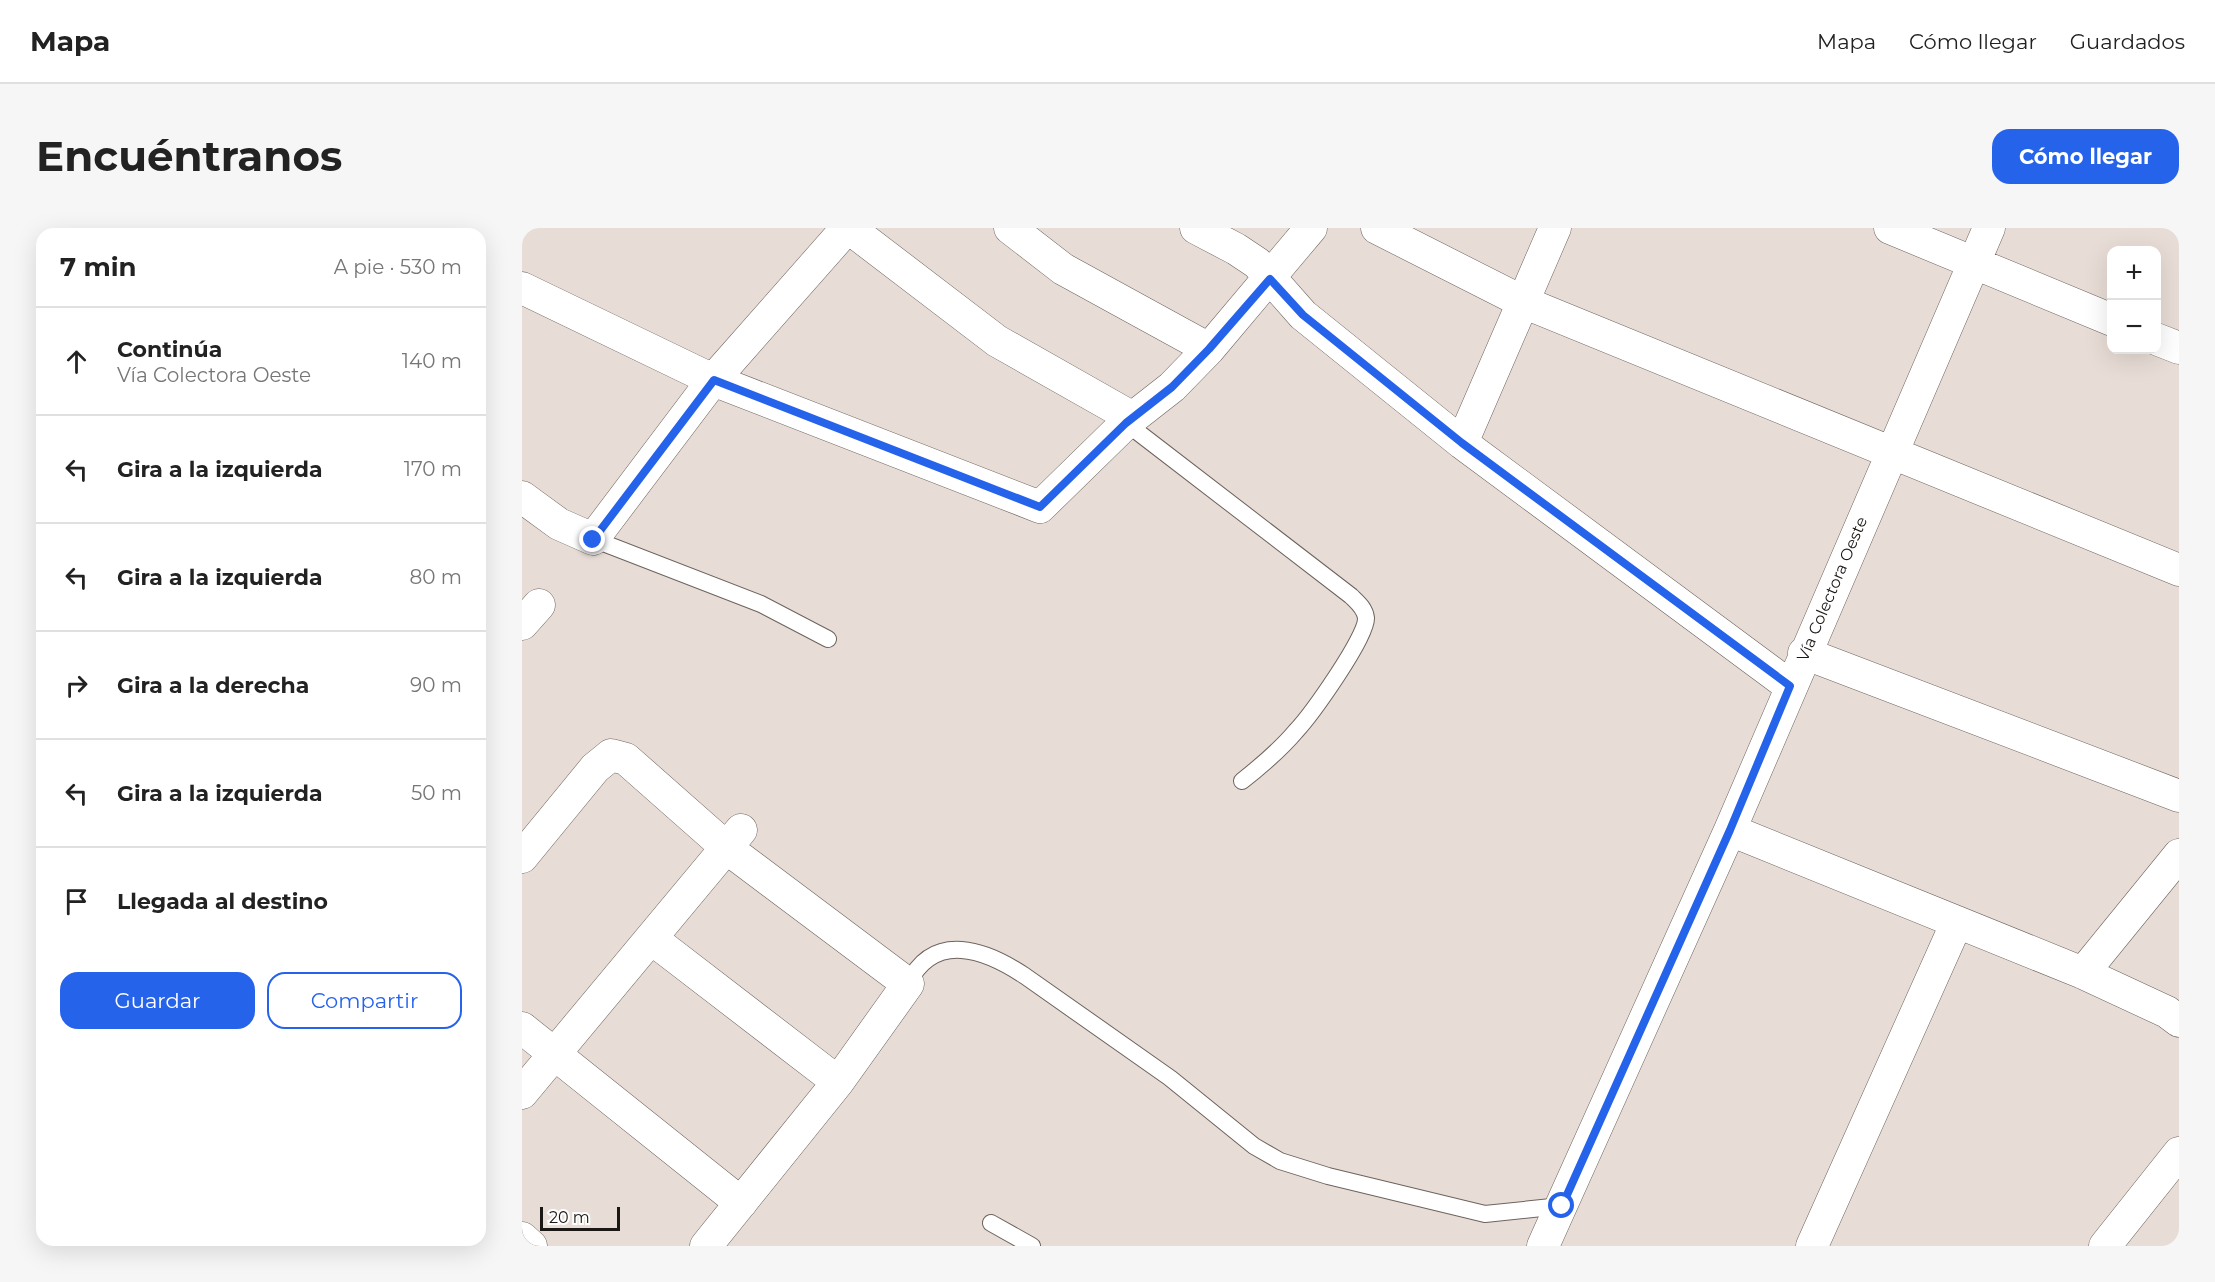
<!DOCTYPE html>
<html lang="es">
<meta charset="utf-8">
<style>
:root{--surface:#fff;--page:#f6f6f6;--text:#222;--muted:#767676;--line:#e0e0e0;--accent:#2563eb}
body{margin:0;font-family:Montserrat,sans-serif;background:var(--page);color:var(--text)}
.controls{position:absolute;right:18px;top:18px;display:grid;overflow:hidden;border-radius:12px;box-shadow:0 6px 24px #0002}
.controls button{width:54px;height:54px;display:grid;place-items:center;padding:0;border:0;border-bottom:2px solid var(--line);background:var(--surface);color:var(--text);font:30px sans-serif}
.scale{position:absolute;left:18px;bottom:15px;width:80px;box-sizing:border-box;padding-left:6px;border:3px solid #1b1715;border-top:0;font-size:16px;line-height:21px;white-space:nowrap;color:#1b1715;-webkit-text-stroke:4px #fff;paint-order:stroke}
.stop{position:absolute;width:18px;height:18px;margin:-14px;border:4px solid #2563eb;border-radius:50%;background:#fff}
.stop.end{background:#2563eb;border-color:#fff;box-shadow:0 2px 6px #0008}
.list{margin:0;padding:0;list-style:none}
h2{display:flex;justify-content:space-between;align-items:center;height:78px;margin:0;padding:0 24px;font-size:26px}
h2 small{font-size:20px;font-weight:400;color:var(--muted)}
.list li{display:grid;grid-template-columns:39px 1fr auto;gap:18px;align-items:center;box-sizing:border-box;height:108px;padding:0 24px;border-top:2px solid var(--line)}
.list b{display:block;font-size:22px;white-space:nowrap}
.list p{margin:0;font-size:20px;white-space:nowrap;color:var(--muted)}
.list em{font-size:20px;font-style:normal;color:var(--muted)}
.actions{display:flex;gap:12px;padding:18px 24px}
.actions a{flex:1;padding:14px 0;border:2px solid var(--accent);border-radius:18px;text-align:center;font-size:21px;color:var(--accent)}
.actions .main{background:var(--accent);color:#fff}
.icon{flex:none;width:33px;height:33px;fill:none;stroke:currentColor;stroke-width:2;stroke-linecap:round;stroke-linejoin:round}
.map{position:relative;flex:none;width:1657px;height:1018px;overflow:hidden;border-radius:18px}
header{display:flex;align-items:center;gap:36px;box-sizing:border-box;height:84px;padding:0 30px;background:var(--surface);border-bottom:2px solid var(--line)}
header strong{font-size:28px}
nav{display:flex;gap:33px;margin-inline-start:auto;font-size:21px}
.intro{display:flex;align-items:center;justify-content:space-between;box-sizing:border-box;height:144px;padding:0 36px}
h1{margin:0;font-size:42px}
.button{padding:15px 27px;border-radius:18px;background:var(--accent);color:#fff;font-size:21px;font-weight:700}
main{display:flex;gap:36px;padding:0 36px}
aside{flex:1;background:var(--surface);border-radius:18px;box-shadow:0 6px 24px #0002}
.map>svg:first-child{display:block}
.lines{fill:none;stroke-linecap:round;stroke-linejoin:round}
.lane-casing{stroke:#6d635d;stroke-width:18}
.street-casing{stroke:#6d635d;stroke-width:33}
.lane{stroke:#fff;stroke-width:16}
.street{stroke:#fff;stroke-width:32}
.route{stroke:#2563eb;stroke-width:8}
.labels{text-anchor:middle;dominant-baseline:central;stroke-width:4.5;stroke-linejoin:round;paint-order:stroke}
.street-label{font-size:16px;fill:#1b1715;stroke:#fff}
</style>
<header>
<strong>Mapa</strong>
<nav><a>Mapa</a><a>Cómo llegar</a><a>Guardados</a></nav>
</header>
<div class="intro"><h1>Encuéntranos</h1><a class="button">Cómo llegar</a></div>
<main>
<aside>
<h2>7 min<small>A pie · 530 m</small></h2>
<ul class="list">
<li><svg class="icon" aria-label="ahead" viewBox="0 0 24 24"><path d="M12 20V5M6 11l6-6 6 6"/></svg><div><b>Continúa</b><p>Vía Colectora Oeste</p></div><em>140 m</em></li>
<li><svg class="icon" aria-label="left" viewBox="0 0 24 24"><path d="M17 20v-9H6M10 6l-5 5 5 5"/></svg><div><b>Gira a la izquierda</b></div><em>170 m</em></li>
<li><svg class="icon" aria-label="left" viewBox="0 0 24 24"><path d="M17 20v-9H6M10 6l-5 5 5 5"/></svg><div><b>Gira a la izquierda</b></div><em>80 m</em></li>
<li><svg class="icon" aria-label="right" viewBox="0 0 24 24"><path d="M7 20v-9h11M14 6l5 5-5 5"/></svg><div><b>Gira a la derecha</b></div><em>90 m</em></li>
<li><svg class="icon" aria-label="left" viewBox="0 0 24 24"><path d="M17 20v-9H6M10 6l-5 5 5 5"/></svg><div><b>Gira a la izquierda</b></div><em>50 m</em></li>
<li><svg class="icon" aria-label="arrive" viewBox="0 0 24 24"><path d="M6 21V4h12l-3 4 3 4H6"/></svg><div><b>Llegada al destino</b></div></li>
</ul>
<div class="actions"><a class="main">Guardar</a><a>Compartir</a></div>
</aside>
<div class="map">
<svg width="1657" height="1018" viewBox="0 0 1657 1018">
<rect width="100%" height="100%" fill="#e8ddd6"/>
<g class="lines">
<defs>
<path id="lane" d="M 604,195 L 829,368 C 835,374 843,380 844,390 C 845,409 789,487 774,503 C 758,522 739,538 720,553
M 71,311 L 239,376 L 306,411
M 386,756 C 412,702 464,722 503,748 L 648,850 L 732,918 L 758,933 L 806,948 L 963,986 L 1039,978
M 469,995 L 510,1018"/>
<path id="street" d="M 327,0 L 475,113 L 611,190
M 488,0 L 541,41 L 687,121
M 674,0 L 714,21 L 735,35 L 781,87 L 940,215
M 855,0 L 1001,74 L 1657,342
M 1033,0 L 940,215 L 1268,458
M 1368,0 L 1590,92
M 0,60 L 191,152 L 518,279 L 604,195 L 650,159 L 687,121 L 789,0
M 1634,111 L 1657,120
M 0,269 L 37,296 L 71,311 L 191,152 L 325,0
M 0,396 L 17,377
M 1282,425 L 1657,568
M 1208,602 L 1561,745 L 1645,784 L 1657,793
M 0,629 L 73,540 L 89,527 L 104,531 L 206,621 L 386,756 L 316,854 L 184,1018
M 130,711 L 316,854
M 1561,745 L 1657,627
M 0,800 L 219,975
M 0,865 L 219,602
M 0,1010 L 9,1018
M 1021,1018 L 1208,602 L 1467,0
M 1290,1018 L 1435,694
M 1583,1018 L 1657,925"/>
</defs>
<use href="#lane" class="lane-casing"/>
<use href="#street" class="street-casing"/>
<use href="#lane" class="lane"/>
<use href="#street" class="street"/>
</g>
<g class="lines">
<path class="route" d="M 71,312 L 192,152 L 518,279 L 604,195 L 650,159 L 687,121 L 748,51 L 781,87 L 940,215 L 1268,458 L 1208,602 L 1040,978"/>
</g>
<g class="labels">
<g class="street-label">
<text transform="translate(1310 361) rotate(-67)">Vía Colectora Oeste</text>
</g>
</g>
</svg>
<div class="controls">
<button>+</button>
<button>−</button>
</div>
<div class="scale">20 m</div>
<div class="stop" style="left:1040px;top:978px"></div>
<div class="stop end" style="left:71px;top:312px"></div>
</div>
</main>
